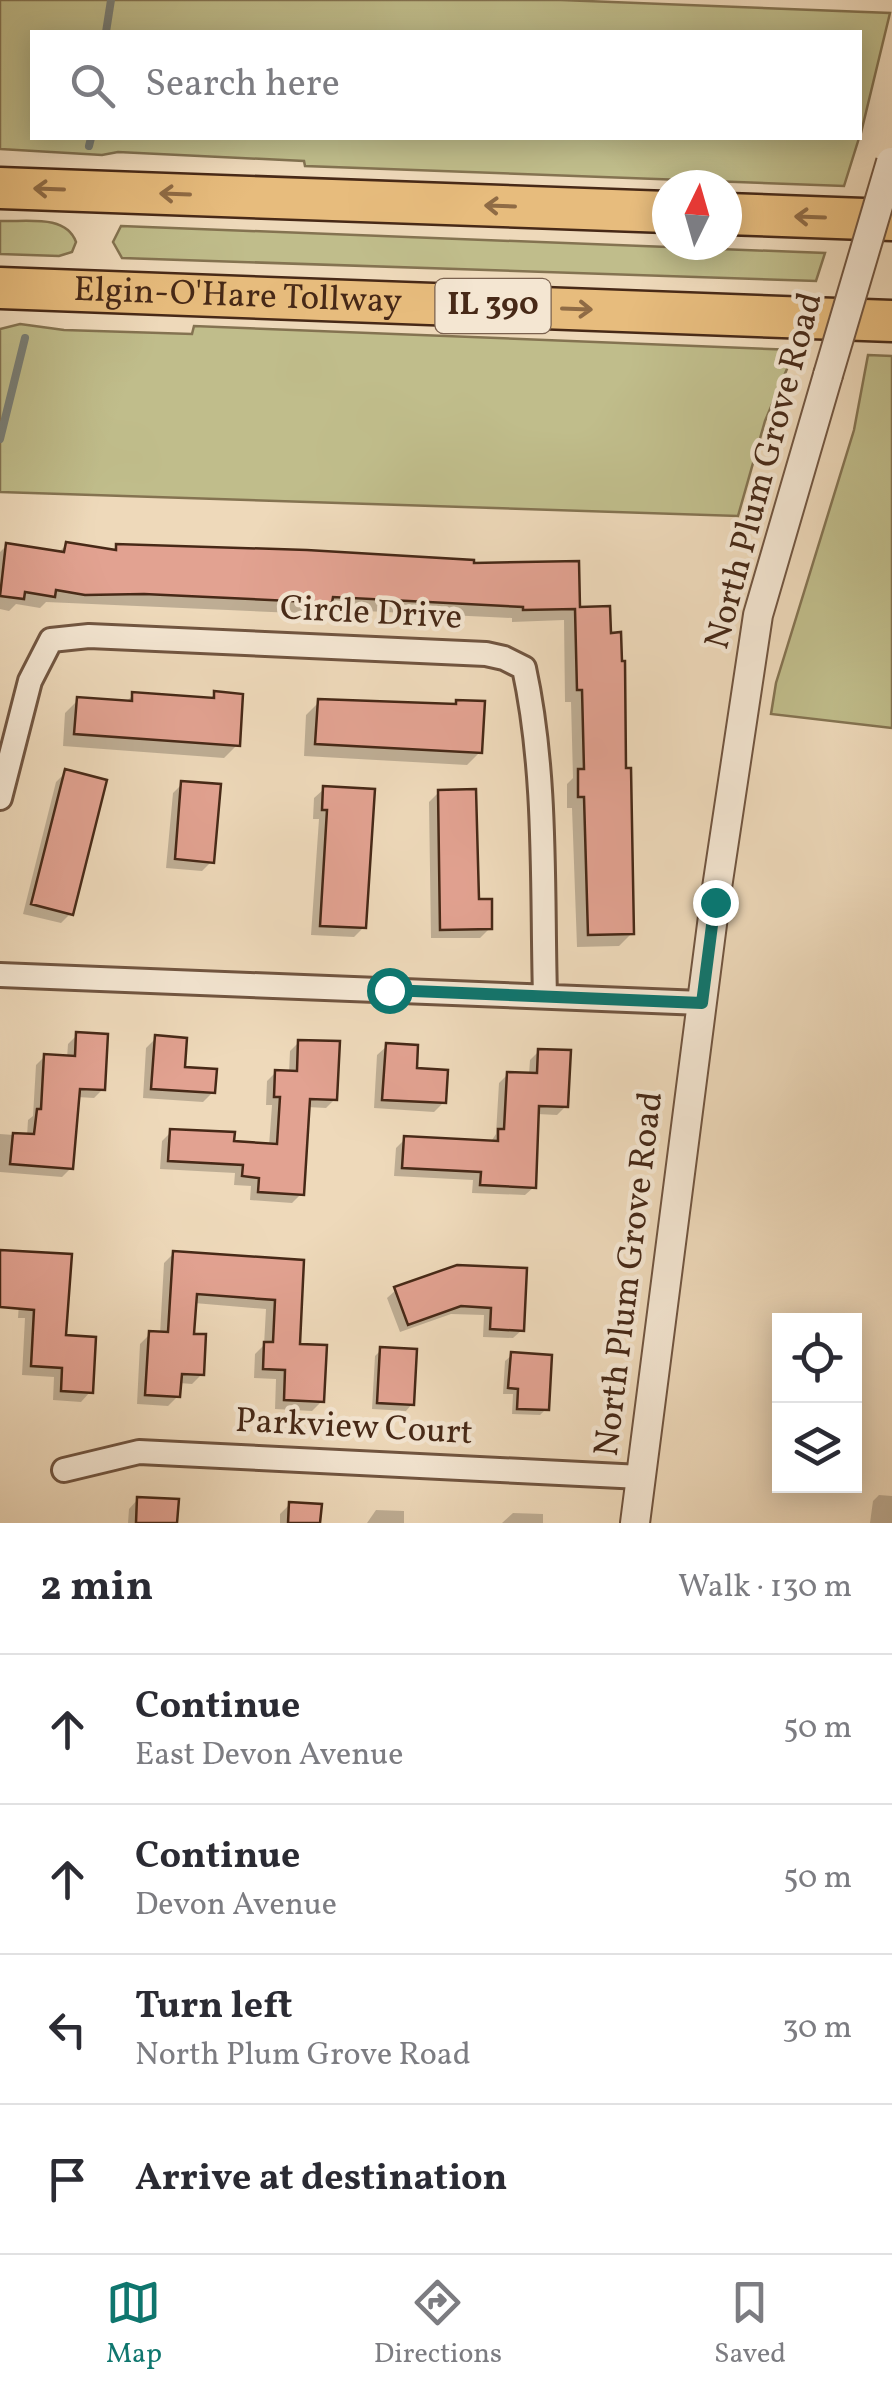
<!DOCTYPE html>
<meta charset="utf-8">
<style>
:root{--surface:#fff;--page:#f2f2f3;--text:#2b2b33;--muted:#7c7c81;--line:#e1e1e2;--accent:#0f766e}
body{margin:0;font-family:Vollkorn,serif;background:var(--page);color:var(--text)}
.controls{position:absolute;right:30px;bottom:30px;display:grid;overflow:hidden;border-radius:0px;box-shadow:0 5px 25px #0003}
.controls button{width:90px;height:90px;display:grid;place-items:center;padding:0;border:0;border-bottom:2px solid var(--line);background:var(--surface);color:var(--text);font:50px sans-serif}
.compass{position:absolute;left:652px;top:170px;width:90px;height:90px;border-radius:50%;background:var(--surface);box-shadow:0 5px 25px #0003;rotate:5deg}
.stop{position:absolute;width:30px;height:30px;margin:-22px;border:8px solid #0f766e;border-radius:50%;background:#fff}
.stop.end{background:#0f766e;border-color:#fff;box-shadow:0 2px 10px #0008}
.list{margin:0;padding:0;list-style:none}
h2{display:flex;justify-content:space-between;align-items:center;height:130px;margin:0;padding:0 40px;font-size:42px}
h2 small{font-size:32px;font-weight:400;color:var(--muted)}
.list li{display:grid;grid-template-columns:65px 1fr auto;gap:30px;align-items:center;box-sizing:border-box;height:150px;padding:0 40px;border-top:2px solid var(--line)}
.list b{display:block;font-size:38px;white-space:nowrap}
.list p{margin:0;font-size:32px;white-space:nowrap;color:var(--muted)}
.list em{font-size:32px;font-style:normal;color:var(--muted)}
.icon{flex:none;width:55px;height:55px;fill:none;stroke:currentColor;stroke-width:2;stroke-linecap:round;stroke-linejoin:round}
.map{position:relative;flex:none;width:892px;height:1523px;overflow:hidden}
.search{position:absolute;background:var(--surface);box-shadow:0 5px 25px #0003;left:30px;right:30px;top:30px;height:110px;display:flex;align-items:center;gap:25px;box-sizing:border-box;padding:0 35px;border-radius:0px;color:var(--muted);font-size:38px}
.sheet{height:730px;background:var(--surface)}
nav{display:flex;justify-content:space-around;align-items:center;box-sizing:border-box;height:140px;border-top:2px solid var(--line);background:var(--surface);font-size:28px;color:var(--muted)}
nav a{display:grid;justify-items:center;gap:5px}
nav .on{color:var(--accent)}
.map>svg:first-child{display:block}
.green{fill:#c0bd8b;stroke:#847351;stroke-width:2.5}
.shadow{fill:#0003}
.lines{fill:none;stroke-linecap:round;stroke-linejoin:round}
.stream{stroke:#797f77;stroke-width:8}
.building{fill:#e2a291;stroke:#472917;stroke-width:2.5}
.minor-casing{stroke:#715540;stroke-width:28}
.tertiary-casing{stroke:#715540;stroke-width:32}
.motorway-casing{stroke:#472917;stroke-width:45}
.minor{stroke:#f4e6d2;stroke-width:22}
.tertiary{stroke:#f4e6d2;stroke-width:28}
.motorway{stroke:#e7bc7d;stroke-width:40}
.tertiary-bridge-casing{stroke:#715540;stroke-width:32;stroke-linecap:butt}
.tertiary-bridge{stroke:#f4e6d2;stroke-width:28}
.oneway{stroke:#8f6b45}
.route{stroke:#0f766e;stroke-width:12}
.labels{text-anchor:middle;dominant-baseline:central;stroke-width:9;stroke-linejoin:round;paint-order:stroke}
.shield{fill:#f4e6d2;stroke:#7b624f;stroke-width:2.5}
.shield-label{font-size:32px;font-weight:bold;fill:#472917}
.street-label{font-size:35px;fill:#472917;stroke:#f4e6d2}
</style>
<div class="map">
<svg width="892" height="1523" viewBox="0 0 892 1523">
<rect width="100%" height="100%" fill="#eed9ba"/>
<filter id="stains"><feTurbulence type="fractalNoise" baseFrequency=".002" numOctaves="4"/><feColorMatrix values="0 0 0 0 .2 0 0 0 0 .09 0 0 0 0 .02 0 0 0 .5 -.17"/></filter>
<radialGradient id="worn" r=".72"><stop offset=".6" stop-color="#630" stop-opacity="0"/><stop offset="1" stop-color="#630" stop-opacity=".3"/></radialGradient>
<path class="green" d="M 0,0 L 561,0 L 890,13 L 860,137 L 860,32 L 32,32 L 32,138 L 859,138 L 844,186 L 305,166 L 304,161 L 118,152 L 102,155 L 0,149 Z
M 0,221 C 26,222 66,214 76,242 L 72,252 L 59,256 L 0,254 Z
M 121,226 L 825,253 L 816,281 L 122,258 L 113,242 Z
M 20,324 L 64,330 L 192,334 L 194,326 L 795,350 L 765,421 L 738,516 L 0,492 L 0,329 Z
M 868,355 L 892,356 L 892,728 L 771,714 L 776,683 L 854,430 Z"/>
<path class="shadow" d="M 67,544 L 112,552 L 117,547 L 472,566 L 578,609 L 632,933 L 619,946 L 577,947 L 572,808 L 567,808 L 567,784 L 573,778 L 571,702 L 565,702 L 564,620 L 512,622 L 512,618 L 323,609 L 317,614 L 46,602 L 40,608 L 16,604 L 9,611 L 0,609 L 0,552 L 7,545 L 57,554 Z
M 215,694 L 237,745 L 224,758 L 63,746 L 65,713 L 78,700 L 125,703 L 133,695 L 209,700 Z
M 319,702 L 452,707 L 457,702 L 480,752 L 467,765 L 304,756 L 306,715 Z
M 66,772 L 70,914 L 61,923 L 23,914 L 56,782 Z
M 182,784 L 212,861 L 202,871 L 166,868 L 173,793 Z
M 324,789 L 364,927 L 354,937 L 311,935 L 319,819 L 313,819 L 314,798 Z
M 439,792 L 477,902 L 490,928 L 480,938 L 431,938 L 429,802 Z
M 77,1035 L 103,1089 L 94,1098 L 77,1097 L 71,1168 L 62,1177 L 0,1172 L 0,1134 L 27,1136 L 28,1120 L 33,1116 L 36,1065 L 45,1056 L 67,1058 L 68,1044 Z
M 156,1038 L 182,1069 L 213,1092 L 203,1102 L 143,1098 L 146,1048 Z
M 299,1042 L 335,1099 L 326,1108 L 307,1107 L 301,1194 L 292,1203 L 250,1200 L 251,1186 L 234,1185 L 235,1173 L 160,1169 L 162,1141 L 171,1132 L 232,1143 L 269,1146 L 272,1105 L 266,1105 L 267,1081 L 276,1072 L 289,1073 L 290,1051 Z
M 387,1046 L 444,1102 L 434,1112 L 374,1108 L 377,1055 Z
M 539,1051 L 566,1106 L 557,1115 L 537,1114 L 534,1187 L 525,1195 L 472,1193 L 473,1180 L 394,1176 L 396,1148 L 405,1139 L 490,1143 L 496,1134 L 499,1083 L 508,1074 L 529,1075 L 530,1060 Z
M 174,1253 L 302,1262 L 297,1346 L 322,1401 L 312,1411 L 275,1409 L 276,1379 L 254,1378 L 255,1354 L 264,1345 L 266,1309 L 194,1303 L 192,1336 L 202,1374 L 192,1384 L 179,1383 L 178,1396 L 168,1406 L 137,1404 L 140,1344 L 150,1334 L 160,1334 L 164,1263 Z
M 0,1262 L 64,1338 L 90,1392 L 81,1402 L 53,1400 L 54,1377 L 22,1375 L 25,1318 L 18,1318 L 20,1288 L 0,1287 Z
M 457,1268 L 522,1330 L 513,1338 L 483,1337 L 484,1315 L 451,1314 L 400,1332 L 387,1298 L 396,1290 Z
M 381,1350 L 412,1404 L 406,1411 L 372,1409 L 375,1356 Z
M 512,1355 L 546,1409 L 540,1415 L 512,1414 L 513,1394 L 503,1394 L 505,1361 Z
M 879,1495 L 892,1496 L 892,1523 L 870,1523 L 873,1501 Z
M 138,1499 L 175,1523 L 128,1523 L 129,1509 Z
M 290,1504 L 318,1523 L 280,1523 L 280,1514 Z
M 376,1510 L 404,1511 L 404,1523 L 367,1523 Z
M 513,1513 L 543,1514 L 543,1523 L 502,1523 Z"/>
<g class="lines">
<path class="stream" d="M 106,32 L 111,0
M 89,146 L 91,138
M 0,439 L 25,338"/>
</g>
<path class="building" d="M 66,542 L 116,550 L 116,544 L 307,550 L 474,560 L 474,563 L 579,561 L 580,607 L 610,606 L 611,633 L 621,632 L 622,661 L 625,661 L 626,768 L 631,768 L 634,934 L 588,935 L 584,797 L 578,797 L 578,769 L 584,769 L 582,690 L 577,690 L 575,609 L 523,610 L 523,607 L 333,597 L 332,603 L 144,594 L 85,595 L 56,590 L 55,597 L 25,592 L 24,599 L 0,596 L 6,543 L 64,552 Z
M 214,691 L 243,694 L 240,746 L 74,734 L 77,697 L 132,701 L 132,692 L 214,698 Z
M 318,699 L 456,704 L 456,700 L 485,701 L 482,753 L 315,744 Z
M 65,769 L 107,780 L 73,915 L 31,904 Z
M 181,781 L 221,784 L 214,863 L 175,859 Z
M 323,786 L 375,789 L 366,928 L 320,926 L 327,810 L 322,810 Z
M 476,789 L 479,899 L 492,899 L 492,929 L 440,930 L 438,790 Z
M 76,1032 L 108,1034 L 105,1090 L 80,1089 L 73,1169 L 10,1164 L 13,1133 L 34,1134 L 37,1109 L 41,1109 L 44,1054 L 75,1056 Z
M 155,1035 L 187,1038 L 185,1067 L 217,1069 L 215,1093 L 151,1089 Z
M 298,1040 L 340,1041 L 337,1100 L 310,1099 L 304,1195 L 258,1192 L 259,1178 L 242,1176 L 243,1165 L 168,1161 L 170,1129 L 235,1132 L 234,1141 L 277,1144 L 280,1097 L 274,1097 L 275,1070 L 297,1071 Z
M 386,1043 L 418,1045 L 417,1068 L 448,1070 L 446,1103 L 382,1100 Z
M 538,1049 L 571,1050 L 568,1107 L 539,1106 L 536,1188 L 480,1185 L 481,1172 L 402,1168 L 404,1136 L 498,1141 L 498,1129 L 504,1129 L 507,1072 L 537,1073 Z
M 0,1250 L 72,1254 L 66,1335 L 96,1337 L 93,1393 L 61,1391 L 62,1368 L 31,1366 L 34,1310 L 0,1307 Z
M 173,1251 L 304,1260 L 300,1344 L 327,1345 L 324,1402 L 284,1400 L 285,1370 L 263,1369 L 264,1342 L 273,1342 L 275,1300 L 197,1294 L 194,1334 L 206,1334 L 204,1375 L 182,1374 L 180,1397 L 145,1395 L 149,1331 L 168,1332 Z
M 457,1265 L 527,1268 L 524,1331 L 490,1329 L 491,1308 L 461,1306 L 408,1325 L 394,1287 Z
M 380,1347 L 417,1349 L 414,1405 L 377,1403 Z
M 511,1352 L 552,1355 L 549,1410 L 517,1409 L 518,1389 L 508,1388 Z
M 137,1497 L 179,1499 L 177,1523 L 136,1523 Z
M 289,1502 L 322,1504 L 320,1523 L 288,1523 Z"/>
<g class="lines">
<defs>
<path id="minor" d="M 0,798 L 30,681 L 51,640 L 89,636 L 486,654 L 504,658 L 524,668 C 547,774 542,888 545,996
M 0,975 L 702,1003
M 64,1470 L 139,1452 L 641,1477"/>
<path id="tertiary" d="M 635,1523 L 715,901 L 758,615 L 828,375"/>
<g id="motorway">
<path d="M 0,188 L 667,212"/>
<path d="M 727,214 L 892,220"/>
<path id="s1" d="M 0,288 L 892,321"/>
</g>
</defs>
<use href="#minor" class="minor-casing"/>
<use href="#tertiary" class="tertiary-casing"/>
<use href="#motorway" class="motorway-casing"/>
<use href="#minor" class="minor"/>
<use href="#tertiary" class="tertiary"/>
<use href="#motorway" class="motorway"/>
<defs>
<path id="tertiary-bridge" d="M 828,375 L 891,162"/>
</defs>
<use href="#tertiary-bridge" class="tertiary-bridge-casing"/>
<use href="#tertiary-bridge" class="tertiary-bridge"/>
</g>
<defs><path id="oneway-shaft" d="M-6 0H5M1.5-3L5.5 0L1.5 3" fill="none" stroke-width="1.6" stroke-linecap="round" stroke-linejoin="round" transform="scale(2.5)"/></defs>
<g class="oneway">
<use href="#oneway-shaft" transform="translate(49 189) rotate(-178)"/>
<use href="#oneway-shaft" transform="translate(175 194) rotate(-178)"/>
<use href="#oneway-shaft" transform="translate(500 206) rotate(-178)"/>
<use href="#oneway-shaft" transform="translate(810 217) rotate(-178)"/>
<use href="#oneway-shaft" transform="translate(577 309) rotate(2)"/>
</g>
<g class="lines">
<path class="route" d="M 389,990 L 702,1003 L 715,902"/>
</g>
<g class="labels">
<rect class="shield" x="435.5" y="279" width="115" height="54" rx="8"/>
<g class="shield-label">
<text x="493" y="306">IL 390</text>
</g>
<g class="street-label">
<text stroke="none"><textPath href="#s1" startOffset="238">Elgin-O'Hare Tollway</textPath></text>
<text transform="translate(765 471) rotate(-75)">North Plum Grove Road</text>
<text transform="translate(371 614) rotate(3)">Circle Drive</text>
<text transform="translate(630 1274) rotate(-83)">North Plum Grove Road</text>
<text transform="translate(354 1428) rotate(3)">Parkview Court</text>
</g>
</g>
<rect width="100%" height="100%" filter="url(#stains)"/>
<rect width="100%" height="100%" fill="url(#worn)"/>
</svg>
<div class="controls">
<button><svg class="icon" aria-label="locate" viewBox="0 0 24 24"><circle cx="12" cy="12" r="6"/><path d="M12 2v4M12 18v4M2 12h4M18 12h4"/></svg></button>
<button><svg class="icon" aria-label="layers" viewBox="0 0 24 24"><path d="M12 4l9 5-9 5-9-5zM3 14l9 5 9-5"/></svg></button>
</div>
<svg class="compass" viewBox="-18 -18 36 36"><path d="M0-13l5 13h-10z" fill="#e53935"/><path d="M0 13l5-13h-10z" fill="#7c7c81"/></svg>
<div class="stop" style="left:389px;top:990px"></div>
<div class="stop end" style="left:715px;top:902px"></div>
<div class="search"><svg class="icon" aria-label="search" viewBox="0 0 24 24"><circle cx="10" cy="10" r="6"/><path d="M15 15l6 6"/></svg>Search here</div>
</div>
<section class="sheet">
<h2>2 min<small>Walk · 130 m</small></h2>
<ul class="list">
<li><svg class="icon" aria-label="ahead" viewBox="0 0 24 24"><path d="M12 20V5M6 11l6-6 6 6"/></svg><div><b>Continue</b><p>East Devon Avenue</p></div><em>50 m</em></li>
<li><svg class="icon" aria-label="ahead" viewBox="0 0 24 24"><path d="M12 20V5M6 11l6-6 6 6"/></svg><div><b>Continue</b><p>Devon Avenue</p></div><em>50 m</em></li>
<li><svg class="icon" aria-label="left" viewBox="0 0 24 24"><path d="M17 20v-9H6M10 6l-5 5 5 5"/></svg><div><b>Turn left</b><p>North Plum Grove Road</p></div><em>30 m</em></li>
<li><svg class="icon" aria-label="arrive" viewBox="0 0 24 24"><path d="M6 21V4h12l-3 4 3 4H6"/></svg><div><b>Arrive at destination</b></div></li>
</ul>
</section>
<nav>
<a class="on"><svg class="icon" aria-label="map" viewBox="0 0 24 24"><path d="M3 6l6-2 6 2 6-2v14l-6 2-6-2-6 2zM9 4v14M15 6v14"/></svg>Map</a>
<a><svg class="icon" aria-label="directions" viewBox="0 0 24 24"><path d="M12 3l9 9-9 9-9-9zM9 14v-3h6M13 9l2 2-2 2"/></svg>Directions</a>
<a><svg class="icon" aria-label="saved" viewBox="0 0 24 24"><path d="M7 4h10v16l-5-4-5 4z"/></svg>Saved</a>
</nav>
